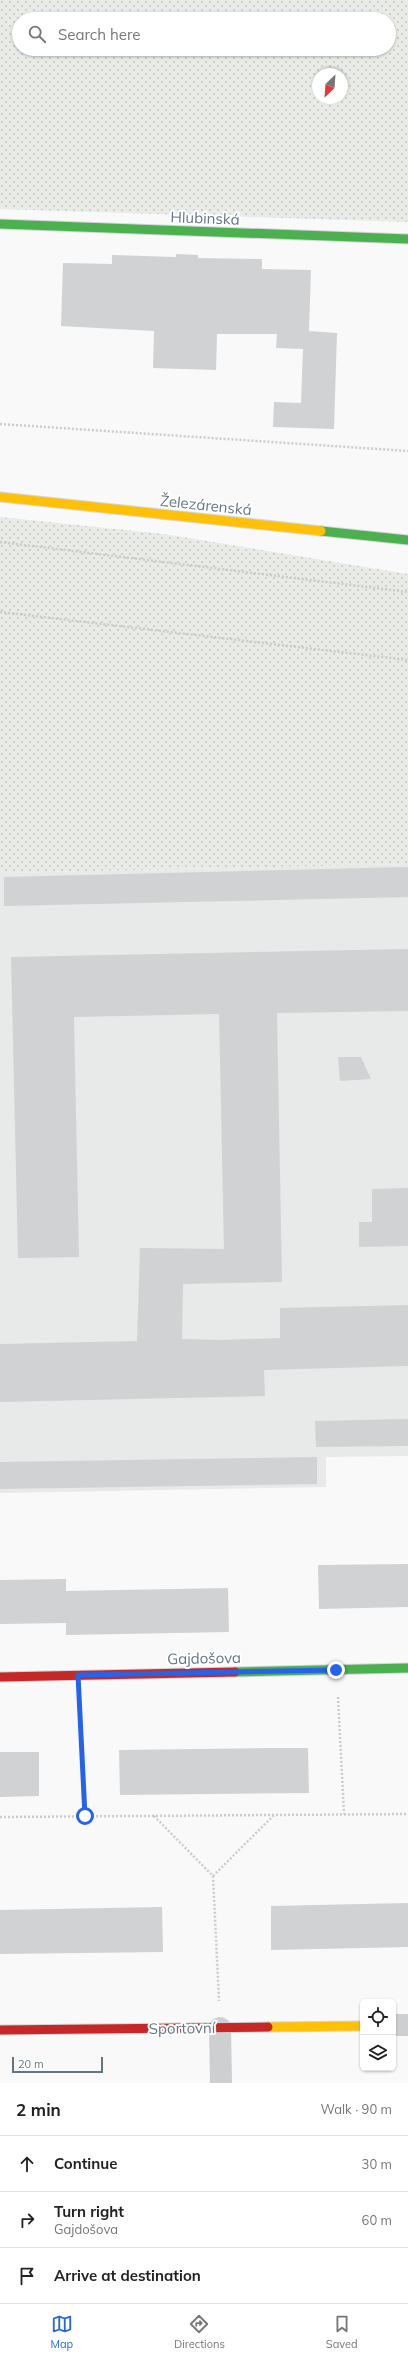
<!DOCTYPE html>
<meta charset="utf-8">
<style>
:root{--surface:#fff;--page:#f6f6f6;--text:#222;--muted:#767676;--line:#e0e0e0;--accent:#2563eb}
body{margin:0;font-family:Mulish,sans-serif;background:var(--page);color:var(--text)}
.controls{position:absolute;right:12px;bottom:12px;display:grid;overflow:hidden;border-radius:6px;box-shadow:0 1px 3px #0004}
.controls button{width:36px;height:36px;display:grid;place-items:center;padding:0;border:0;border-bottom:1px solid var(--line);background:var(--surface);color:var(--text);font:20px sans-serif}
.compass{position:absolute;left:312px;top:68px;width:36px;height:36px;border-radius:50%;background:var(--surface);box-shadow:0 1px 3px #0004;rotate:205deg}
.scale{position:absolute;left:12px;bottom:10px;width:91px;box-sizing:border-box;padding-left:4px;border:2px solid #657683;border-top:0;font-size:11px;line-height:14px;white-space:nowrap;color:#657683;-webkit-text-stroke:3px #fff;paint-order:stroke}
.stop{position:absolute;width:12px;height:12px;margin:-9px;border:3px solid #2563eb;border-radius:50%;background:#fff}
.stop.end{background:#2563eb;border-color:#fff;box-shadow:0 1px 4px #0008}
.list{margin:0;padding:0;list-style:none}
h2{display:flex;justify-content:space-between;align-items:center;height:52px;margin:0;padding:0 16px;font-size:17px}
h2 small{font-size:13px;font-weight:400;color:var(--muted)}
.list li{display:grid;grid-template-columns:26px 1fr auto;gap:12px;align-items:center;box-sizing:border-box;height:56px;padding:0 16px;border-top:1px solid var(--line)}
.list b{display:block;font-size:15px;white-space:nowrap}
.list p{margin:0;font-size:13px;white-space:nowrap;color:var(--muted)}
.list em{font-size:13px;font-style:normal;color:var(--muted)}
.icon{flex:none;width:22px;height:22px;fill:none;stroke:currentColor;stroke-width:2;stroke-linecap:round;stroke-linejoin:round}
.map{position:relative;flex:none;width:408px;height:2083px;overflow:hidden}
.search{position:absolute;background:var(--surface);box-shadow:0 1px 3px #0004;left:12px;right:12px;top:12px;height:44px;display:flex;align-items:center;gap:10px;box-sizing:border-box;padding:0 14px;border-radius:22px;color:var(--muted);font-size:15px}
.sheet{height:220px;background:var(--surface)}
nav{display:flex;justify-content:space-around;align-items:center;box-sizing:border-box;height:56px;border-top:1px solid var(--line);background:var(--surface);font-size:11px;color:var(--muted)}
nav a{display:grid;justify-items:center;gap:2px}
nav .on{color:var(--accent)}
.map>svg:first-child{display:block}
.built{fill:#e8e9e9}
.grass{fill:url(#grass-dots);fill-rule:evenodd}
.building{fill:#d0d2d3}
.lines{fill:none;stroke-linecap:round;stroke-linejoin:round}
.fast-casing{stroke:#d5d6d7;stroke-width:11}
.slow-casing{stroke:#d5d6d7;stroke-width:11}
.jam-casing{stroke:#d5d6d7;stroke-width:11}
.path{stroke:#cbcccd;stroke-width:2.5;stroke-dasharray:2 2;stroke-linecap:butt}
.street{stroke:#cecfd0;stroke-width:22}
.fast{stroke:#4caf50;stroke-width:9}
.slow{stroke:#ffc107;stroke-width:9}
.jam{stroke:#c62828;stroke-width:9}
.route{stroke:#2563eb;stroke-width:5}
.labels{text-anchor:middle;dominant-baseline:central;stroke-width:4;stroke-linejoin:round;paint-order:stroke}
.street-label{font-size:15px;fill:#657683;stroke:#fff}
</style>
<div class="map">
<svg width="408" height="2083" viewBox="0 0 408 2083">
<defs>
<pattern id="grass-dots" width="8" height="8" patternUnits="userSpaceOnUse"><rect width="8" height="8" fill="#e8ebe6"/><path d="M2 2h.1M6 6h.1" fill="none" stroke="#c0c3c0" stroke-width="1.8" stroke-linecap="round"/></pattern>
</defs>
<rect width="100%" height="100%" fill="#f9f9f9"/>
<path class="built" d="M 408,864 L 408,1456 L 326,1457 L 326,1487 L 0,1493 L 0,873 Z"/>
<path class="grass" d="M 0,0 L 408,0 L 408,222 L 0,209 ZM 19,19 L 389,19 L 389,49 L 19,49 ZM 318,74 L 342,74 L 342,98 L 318,98 Z
M 0,517 L 164,534 L 408,574 L 408,864 L 1,873 L 0,892 Z"/>
<path class="building" d="M 176,254 L 198,255 L 198,258 L 262,259 L 262,269 L 311,270 L 309,331 L 337,333 L 334,429 L 273,427 L 274,402 L 301,403 L 303,349 L 276,348 L 277,334 L 217,334 L 216,370 L 153,368 L 154,331 L 61,326 L 63,263 L 112,264 L 112,255 L 176,257 Z
M 408,867 L 408,897 L 4,906 L 4,877 Z
M 408,949 L 408,1011 L 277,1013 L 282,1282 L 183,1284 L 182,1339 L 221,1340 L 280,1338 L 280,1308 L 408,1305 L 408,1366 L 264,1370 L 265,1396 L 0,1402 L 0,1344 L 137,1341 L 140,1248 L 224,1249 L 219,1014 L 74,1017 L 79,1257 L 18,1258 L 11,957 Z
M 338,1057 L 361,1057 L 371,1079 L 340,1081 Z
M 408,1188 L 408,1246 L 359,1247 L 359,1222 L 372,1222 L 372,1189 Z
M 408,1419 L 408,1446 L 316,1447 L 315,1421 Z
M 317,1457 L 317,1484 L 0,1489 L 0,1462 Z
M 408,1564 L 408,1607 L 319,1609 L 318,1565 Z
M 66,1579 L 66,1591 L 228,1588 L 229,1632 L 66,1635 L 66,1623 L 0,1624 L 0,1580 Z
M 267,1748 L 308,1748 L 309,1793 L 120,1795 L 119,1750 Z
M 0,1752 L 39,1752 L 39,1796 L 0,1797 Z
M 408,1903 L 408,1947 L 271,1950 L 271,1906 Z
M 162,1907 L 163,1952 L 0,1954 L 0,1910 Z"/>
<g class="lines">
<defs>
<path id="fast" d="M 0,224 L 408,239
M 321,531 L 408,540
M 235,1672 L 408,1668"/>
<path id="slow" d="M 0,497 L 321,531
M 268,2027 L 363,2026"/>
<path id="jam" d="M 0,1677 L 235,1672
M 0,2030 L 268,2027"/>
</defs>
<use href="#fast" class="fast-casing"/>
<use href="#slow" class="slow-casing"/>
<use href="#jam" class="jam-casing"/>
<path class="path" d="M 0,424 L 408,451
M 0,542 L 408,592
M 0,612 L 408,660
M 338,1697 L 344,1814
M 80,1701 L 85,1816
M 154,1816 L 213,1876 L 219,2001
M 0,1817 L 408,1814
M 213,1876 L 274,1815"/>
<path class="street" d="M 393,2025 L 408,2025
M 220,2028 L 221,2083"/>
<use href="#fast" class="fast"/>
<use href="#slow" class="slow"/>
<use href="#jam" class="jam"/>
</g>
<g class="lines">
<path class="route" d="M 85,1816 L 78,1675 L 336,1670"/>
</g>
<g class="labels">
<g class="street-label">
<text transform="translate(205 218) rotate(2)">Hlubinská</text>
<text transform="translate(206 505) rotate(6)">Železárenská</text>
<text transform="translate(204 1658) rotate(-1)">Gajdošova</text>
<text transform="translate(182 2028) rotate(-1)">Sportovní</text>
</g>
</g>
</svg>
<div class="controls">
<button><svg class="icon" aria-label="locate" viewBox="0 0 24 24"><circle cx="12" cy="12" r="6"/><path d="M12 2v4M12 18v4M2 12h4M18 12h4"/></svg></button>
<button><svg class="icon" aria-label="layers" viewBox="0 0 24 24"><path d="M12 4l9 5-9 5-9-5zM3 14l9 5 9-5"/></svg></button>
</div>
<svg class="compass" viewBox="-18 -18 36 36"><path d="M0-13l5 13h-10z" fill="#e53935"/><path d="M0 13l5-13h-10z" fill="#767676"/></svg>
<div class="scale">20 m</div>
<div class="stop" style="left:85px;top:1816px"></div>
<div class="stop end" style="left:336px;top:1670px"></div>
<div class="search"><svg class="icon" aria-label="search" viewBox="0 0 24 24"><circle cx="10" cy="10" r="6"/><path d="M15 15l6 6"/></svg>Search here</div>
</div>
<section class="sheet">
<h2>2 min<small>Walk · 90 m</small></h2>
<ul class="list">
<li><svg class="icon" aria-label="ahead" viewBox="0 0 24 24"><path d="M12 20V5M6 11l6-6 6 6"/></svg><div><b>Continue</b></div><em>30 m</em></li>
<li><svg class="icon" aria-label="right" viewBox="0 0 24 24"><path d="M7 20v-9h11M14 6l5 5-5 5"/></svg><div><b>Turn right</b><p>Gajdošova</p></div><em>60 m</em></li>
<li><svg class="icon" aria-label="arrive" viewBox="0 0 24 24"><path d="M6 21V4h12l-3 4 3 4H6"/></svg><div><b>Arrive at destination</b></div></li>
</ul>
</section>
<nav>
<a class="on"><svg class="icon" aria-label="map" viewBox="0 0 24 24"><path d="M3 6l6-2 6 2 6-2v14l-6 2-6-2-6 2zM9 4v14M15 6v14"/></svg>Map</a>
<a><svg class="icon" aria-label="directions" viewBox="0 0 24 24"><path d="M12 3l9 9-9 9-9-9zM9 14v-3h6M13 9l2 2-2 2"/></svg>Directions</a>
<a><svg class="icon" aria-label="saved" viewBox="0 0 24 24"><path d="M7 4h10v16l-5-4-5 4z"/></svg>Saved</a>
</nav>
